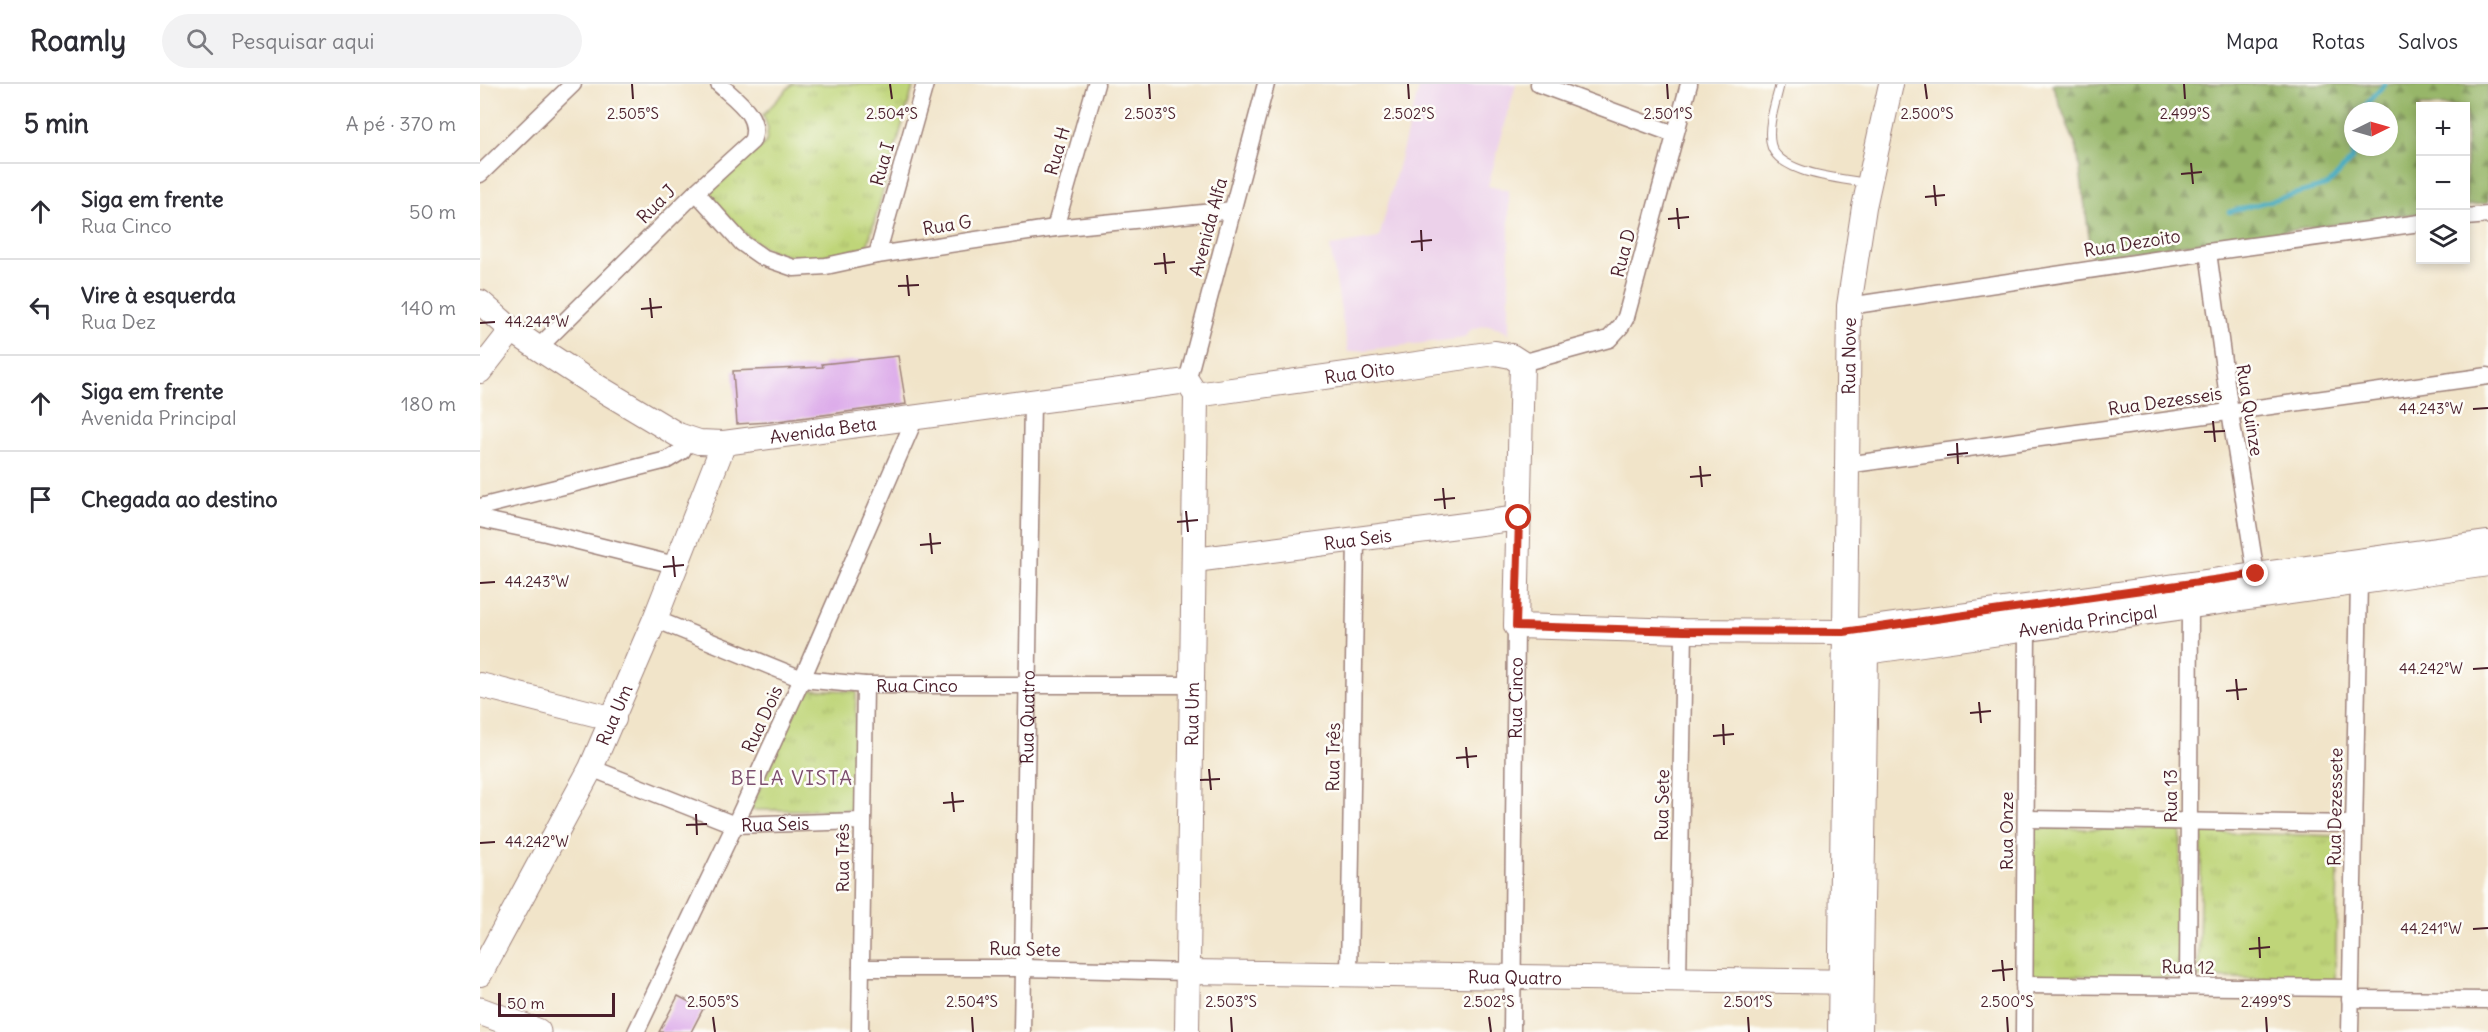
<!DOCTYPE html>
<html lang="pt">
<meta charset="utf-8">
<style>
:root{--surface:#fff;--page:#f2f2f3;--text:#2b2b33;--muted:#7c7c81;--line:#e1e1e2}
body{margin:0;font-family:Delius,sans-serif;background:var(--page);color:var(--text)}
.controls{position:absolute;right:18px;top:18px;display:grid;overflow:hidden;border-radius:0px;box-shadow:0 3px 9px #0003}
.controls button{width:54px;height:54px;display:grid;place-items:center;padding:0;border:0;border-bottom:2px solid var(--line);background:var(--surface);color:var(--text);font:30px sans-serif}
.compass{position:absolute;left:1864px;top:18px;width:54px;height:54px;border-radius:50%;background:var(--surface);box-shadow:0 3px 9px #0003;rotate:85deg}
.scale{position:absolute;left:18px;bottom:15px;width:117px;box-sizing:border-box;padding-left:6px;border:3px solid #4a1f2b;border-top:0;font-size:16px;line-height:21px;white-space:nowrap;color:#4a1f2b;-webkit-text-stroke:4px #fdfcf7;paint-order:stroke}
.stop{position:absolute;width:18px;height:18px;margin:-14px;border:4px solid #c8321e;border-radius:50%;background:#fff}
.stop.end{background:#c8321e;border-color:#fff;box-shadow:0 2px 6px #0008}
.list{margin:0;padding:0;list-style:none}
h2{display:flex;justify-content:space-between;align-items:center;height:78px;margin:0;padding:0 24px;font-size:26px}
h2 small{font-size:20px;font-weight:400;color:var(--muted)}
.list li{display:grid;grid-template-columns:39px 1fr auto;gap:18px;align-items:center;box-sizing:border-box;height:96px;padding:0 24px;border-top:2px solid var(--line)}
.list b{display:block;font-size:22px;white-space:nowrap}
.list p{margin:0;font-size:20px;white-space:nowrap;color:var(--muted)}
.list em{font-size:20px;font-style:normal;color:var(--muted)}
.icon{flex:none;width:33px;height:33px;fill:none;stroke:currentColor;stroke-width:2;stroke-linecap:round;stroke-linejoin:round}
.map{position:relative;flex:none;width:2008px;height:948px;overflow:hidden}
header{display:flex;align-items:center;gap:36px;box-sizing:border-box;height:84px;padding:0 30px;background:var(--surface);border-bottom:2px solid var(--line)}
header strong{font-size:28px}
nav{display:flex;gap:33px;margin-inline-start:auto;font-size:21px}
.search{width:420px;height:54px;background:var(--page);display:flex;align-items:center;gap:15px;box-sizing:border-box;padding:0 21px;border-radius:33px;color:var(--muted);font-size:22px}
main{display:flex}
aside{flex:1;background:var(--surface)}
.map>svg:first-child{display:block}
.built{fill:#ecd1ea}
.forest{fill:url(#forest-firs);stroke:#706a4a;stroke-width:1.5;fill-rule:evenodd}
.park{fill:url(#park-tufts);stroke:#847a52;stroke-width:1.5}
.lines{fill:none;stroke-linecap:round;stroke-linejoin:round}
.stream{stroke:#3fa9bf;stroke-width:4.5}
.building{fill:#daa6e9}
.lane-casing{stroke:#9e827a;stroke-width:10}
.street-casing{stroke:#9e827a;stroke-width:19}
.secondary-casing{stroke:#9e827a;stroke-width:26}
.primary-casing{stroke:#9e827a;stroke-width:29}
.lane{stroke:#fff;stroke-width:8}
.street{stroke:#fff;stroke-width:16}
.secondary{stroke:#fff;stroke-width:24}
.primary{stroke:#fff;stroke-width:27}
.route{stroke:#c8321e;stroke-width:8}
.ticks{fill:none;stroke:#4a1f2b;stroke-width:2}
.labels{text-anchor:middle;dominant-baseline:central;stroke-width:5;stroke-linejoin:round;paint-order:stroke}
.street-label{font-size:18px;fill:#4a1f2b;stroke:#fdfcf7}
.neighbourhood-label{font-size:20px;letter-spacing:1.5px;fill:#7c4e6e;stroke:#fdfcf7}
.ticks-label{font-size:15px;text-anchor:middle;fill:#4a1f2b;stroke:#fdfcf7;stroke-width:5;stroke-linejoin:round;paint-order:stroke}
</style>
<header>
<strong>Roamly</strong>
<div class="search"><svg class="icon" aria-label="search" viewBox="0 0 24 24"><circle cx="10" cy="10" r="6"/><path d="M15 15l6 6"/></svg>Pesquisar aqui</div>
<nav><a>Mapa</a><a>Rotas</a><a>Salvos</a></nav>
</header>
<main>
<aside>
<h2>5 min<small>A pé · 370 m</small></h2>
<ul class="list">
<li><svg class="icon" aria-label="ahead" viewBox="0 0 24 24"><path d="M12 20V5M6 11l6-6 6 6"/></svg><div><b>Siga em frente</b><p>Rua Cinco</p></div><em>50 m</em></li>
<li><svg class="icon" aria-label="left" viewBox="0 0 24 24"><path d="M17 20v-9H6M10 6l-5 5 5 5"/></svg><div><b>Vire à esquerda</b><p>Rua Dez</p></div><em>140 m</em></li>
<li><svg class="icon" aria-label="ahead" viewBox="0 0 24 24"><path d="M12 20V5M6 11l6-6 6 6"/></svg><div><b>Siga em frente</b><p>Avenida Principal</p></div><em>180 m</em></li>
<li><svg class="icon" aria-label="arrive" viewBox="0 0 24 24"><path d="M6 21V4h12l-3 4 3 4H6"/></svg><div><b>Chegada ao destino</b></div></li>
</ul>
</aside>
<div class="map">
<svg width="2008" height="948" viewBox="0 0 2008 948">
<defs>
<pattern id="forest-firs" width="22" height="20" patternUnits="userSpaceOnUse" patternTransform="scale(1.5)"><rect width="22" height="20" fill="#97b669"/><path d="M5 1l3.5 6h-7zM16 11l3.5 6h-7z" fill="#7d9357"/></pattern>
<pattern id="park-tufts" width="24" height="20" patternUnits="userSpaceOnUse" patternTransform="scale(1.5)"><rect width="24" height="20" fill="#bfd579"/><path d="M3 7l-1-3M5 7V3M7 7l1-3M15 17l-1-3M17 17v-4M19 17l1-3" fill="none" stroke="#a6b669"/></pattern>
</defs>
<rect width="100%" height="100%" fill="#fdfcf7"/>
<filter id="ink" filterUnits="userSpaceOnUse"><feTurbulence type="fractalNoise" baseFrequency=".0167" numOctaves="2"/><feDisplacementMap in="SourceGraphic" scale="12" xChannelSelector="R" yChannelSelector="G"/><feConvolveMatrix kernelMatrix="1 2 1 2 8 2 1 2 1" color-interpolation-filters="sRGB"/></filter>
<filter id="wash" filterUnits="userSpaceOnUse"><feTurbulence type="fractalNoise" baseFrequency=".008" numOctaves="4" result="noise"/><feDisplacementMap in="SourceGraphic" scale="24" xChannelSelector="R" yChannelSelector="G"/><feGaussianBlur stdDeviation="1.35" result="paint"/><feColorMatrix in="noise" values="0 0 0 0 0 0 0 0 0 0 0 0 0 0 0 0 0 1.4 0 .05"/><feComposite in="paint" operator="in"/></filter>
<g filter="url(#wash)">
<rect width="100%" height="100%" fill="#f1e4c9"/>
<path class="built" d="M 940,0 L 1036,0 L 1008,102 L 1029,106 L 1029,250 L 1020,244 L 1008,241 L 992,245 L 984,254 L 868,268 L 850,162 L 899,154 Z"/>
<path class="forest" d="M 1572,0 L 2008,0 L 2008,119 L 1986,122 L 1986,22 L 1940,22 L 1940,129 L 1612,173 L 1597,65 ZM 1873,27 L 1909,27 L 1909,63 L 1873,63 Z"/>
<path class="park" d="M 312,0 L 434,0 L 387,163 C 348,172 306,183 270,154 C 255,142 242,124 229,109 L 286,58 L 288,44 L 283,31 Z
M 325,605 L 376,607 L 373,726 L 270,726 Z
M 1553,744 L 1701,746 L 1699,893 L 1551,891 Z
M 1722,748 L 1859,752 L 1855,897 L 1718,893 Z"/>
<g class="lines">
<path class="stream" d="M 1880,27 L 1905,0
M 1749,128 L 1848,101 L 1872,75 L 1874,63"/>
</g>
<g id="blocks">
<path class="building" d="M 418,272 L 426,320 L 290,338 L 257,340 L 253,287 L 343,283 L 342,280 Z
M 198,912 L 223,925 L 211,948 L 179,948 Z"/>
</g>
</g>
<g filter="url(#ink)">
<use href="#blocks" fill-opacity="0" stroke="#9e827a" stroke-width="1.5"/>
<g class="lines">
<defs>
<path id="lane" d="M 1300,0 C 1296,18 1287,41 1291,60 C 1297,90 1361,94 1386,99"/>
<g id="street">
<path d="M 1059,0 L 1194,50"/>
<path d="M 0,90 L 93,0"/>
<path d="M 216,108 L 262,159 L 282,173 L 314,184 L 346,182 L 397,171 L 575,144 L 753,126"/>
<path d="M 1986,133 L 2008,131"/>
<path d="M 575,144 L 616,0"/>
<path d="M 1728,168 L 1750,328 L 1776,490"/>
<path d="M 397,171 L 445,0"/>
<path d="M 1369,222 L 1728,168 L 1940,139"/>
<path d="M 58,264 L 216,108 L 272,57 C 282,32 256,16 239,0"/>
<path d="M 1042,279 L 1129,255 L 1141,242 L 1146,233 L 1209,0"/>
<path d="M 707,297 L 786,0"/>
<path d="M 1366,381 L 2008,292"/>
<path d="M 0,423 L 187,376 L 202,367 L 209,355"/>
<path d="M 0,435 L 66,449 L 195,481"/>
<path id="s1" d="M 175,535 L 322,595 L 385,601 L 713,601"/>
<path id="s2" d="M 111,684 L 255,741 L 382,737"/>
<path d="M 1546,735 L 1874,740"/>
<path d="M 381,884 L 544,884 L 708,888"/>
<path d="M 869,890 L 876,455"/>
<path d="M 1198,896 L 1204,547"/>
<path d="M 1544,901 L 1870,904"/>
<path d="M 1708,902 L 1710,522"/>
<path d="M 1870,915 L 2008,916"/>
<path d="M 156,948 L 255,741 L 322,595 L 435,334"/>
<path d="M 380,948 L 385,601"/>
<path id="s3" d="M 542,948 L 552,317"/>
<path id="s4" d="M 1032,948 L 1036,542"/>
<path d="M 1544,948 L 1547,546"/>
<path d="M 1870,948 L 1879,498"/>
</g>
<g id="secondary">
<path id="s5" d="M 0,218 L 32,246 L 58,264 L 113,300 L 198,351 L 219,358 L 244,359 L 707,297 L 716,311"/>
<path d="M 0,287 L 32,246"/>
<path id="s6" d="M 716,311 L 1015,269 L 1031,272 L 1042,279 L 1036,542 L 1204,547 L 1364,548 L 2008,459"/>
<path id="s7" d="M 715,476 L 1039,434"/>
<path d="M 1375,558 L 1386,568 L 1380,948"/>
<path id="s8" d="M 1386,568 L 2008,480"/>
<path d="M 0,601 L 134,635"/>
<path id="s9" d="M 708,888 L 1380,898"/>
<path id="s10" d="M 0,890 L 111,684 L 175,535 L 244,359"/>
<path id="s11" d="M 707,948 L 716,311"/>
<path id="s12" d="M 1360,948 L 1369,222 L 1384,123 L 1411,0"/>
</g>
<path id="primary" d="M 0,927 L 57,948"/>
</defs>
<use href="#lane" class="lane-casing"/>
<use href="#street" class="street-casing"/>
<use href="#secondary" class="secondary-casing"/>
<use href="#primary" class="primary-casing"/>
<use href="#lane" class="lane"/>
<use href="#street" class="street"/>
<use href="#secondary" class="secondary"/>
<use href="#primary" class="primary"/>
</g>
</g>
<g class="lines" filter="url(#ink)">
<path class="route" d="M 1039,434 L 1036,542 L 1204,547 L 1364,548 L 1776,490"/>
</g>
<path class="ticks" d="M 152,0 L 153,15M 410,0 L 412,15M 669,0 L 670,15M 928,0 L 929,15M 1187,0 L 1188,15M 1445,0 L 1447,15M 1704,0 L 1705,15M 1711,79 L 1713,100M 1701,90 L 1722,88M 1454,101 L 1456,122M 1445,113 L 1465,111M 1197,124 L 1199,145M 1188,135 L 1209,133M 941,146 L 942,167M 931,158 L 952,156M 684,169 L 686,190M 674,180 L 695,178M 427,191 L 429,212M 418,202 L 439,201M 170,214 L 172,234M 161,225 L 182,223M 0,239 L 15,238M 1993,325 L 2008,324M 1733,337 L 1735,358M 1724,348 L 1745,347M 1477,359 L 1478,380M 1467,371 L 1488,369M 1220,382 L 1222,403M 1210,393 L 1231,391M 963,404 L 965,425M 954,416 L 975,414M 706,427 L 708,448M 697,438 L 718,436M 450,449 L 452,470M 440,461 L 461,459M 193,472 L 195,493M 183,483 L 204,481M 0,499 L 15,498M 1993,585 L 2008,584M 1756,595 L 1758,616M 1746,607 L 1767,605M 1499,618 L 1501,639M 1490,629 L 1511,627M 1243,640 L 1244,661M 1233,652 L 1254,650M 986,663 L 988,684M 976,674 L 997,672M 729,685 L 731,706M 720,696 L 740,695M 472,708 L 474,728M 463,719 L 484,717M 216,730 L 217,751M 206,741 L 227,740M 0,759 L 15,758M 1993,845 L 2008,844M 1779,853 L 1780,874M 1769,865 L 1790,863M 1522,876 L 1524,897M 1512,887 L 1533,885M 233,933 L 235,948M 492,933 L 493,948M 751,933 L 752,948M 1009,933 L 1011,948M 1268,933 L 1269,948M 1527,933 L 1528,948M 1786,933 L 1787,948"/>
<g class="labels">
<g class="street-label">
<text transform="translate(577 67) rotate(-74)">Rua H</text>
<text transform="translate(402 80) rotate(-74)">Rua I</text>
<text transform="translate(176 120) rotate(-45)">Rua J</text>
<text transform="translate(467 141) rotate(-9)">Rua G</text>
<text transform="translate(728 143) rotate(-75)">Avenida Alfa</text>
<text transform="translate(1652 159) rotate(-9)">Rua Dezoito</text>
<text transform="translate(1143 169) rotate(-75)">Rua D</text>
<text stroke="none"><textPath href="#s12" startOffset="676">Rua Nove</textPath></text>
<text stroke="none"><textPath href="#s6" startOffset="165">Rua Oito</textPath></text>
<text transform="translate(1685 317) rotate(-8)">Rua Dezesseis</text>
<text transform="translate(1770 326) rotate(81)">Rua Quinze</text>
<text stroke="none"><textPath href="#s5" startOffset="386">Avenida Beta</textPath></text>
<text stroke="none"><textPath href="#s7" startOffset="164">Rua Seis</textPath></text>
<text stroke="none"><textPath href="#s8" startOffset="224">Avenida Principal</textPath></text>
<text stroke="none"><textPath href="#s1" startOffset="274">Rua Cinco</textPath></text>
<text stroke="none"><textPath href="#s4" startOffset="334">Rua Cinco</textPath></text>
<text stroke="none"><textPath href="#s11" startOffset="318">Rua Um</textPath></text>
<text stroke="none"><textPath href="#s10" startOffset="292">Rua Um</textPath></text>
<text stroke="none"><textPath href="#s3" startOffset="315">Rua Quatro</textPath></text>
<text transform="translate(282 635) rotate(-65)">Rua Dois</text>
<text transform="translate(853 673) rotate(-89)">Rua Três</text>
<text transform="translate(1690 712) rotate(-90)">Rua 13</text>
<text transform="translate(1182 721) rotate(-89)">Rua Sete</text>
<text transform="translate(1855 723) rotate(-89)">Rua Dezessete</text>
<text stroke="none"><textPath href="#s2" startOffset="195">Rua Seis</textPath></text>
<text transform="translate(1526 747) rotate(-90)">Rua Onze</text>
<text transform="translate(362 774) rotate(-90)">Rua Três</text>
<text transform="translate(545 865) rotate(1)">Rua Sete</text>
<text transform="translate(1708 883) rotate(1)">Rua 12</text>
<text stroke="none"><textPath href="#s9" startOffset="327">Rua Quatro</textPath></text>
</g>
<g class="neighbourhood-label">
<text x="312" y="693">BELA VISTA</text>
</g>
</g>
<g class="ticks-label">
<text x="153" y="35">2.505°S</text>
<text x="412" y="35">2.504°S</text>
<text x="670" y="35">2.503°S</text>
<text x="929" y="35">2.502°S</text>
<text x="1188" y="35">2.501°S</text>
<text x="1447" y="35">2.500°S</text>
<text x="1705" y="35">2.499°S</text>
<text x="57" y="243">44.244°W</text>
<text x="1951" y="330">44.243°W</text>
<text x="57" y="503">44.243°W</text>
<text x="1951" y="590">44.242°W</text>
<text x="57" y="763">44.242°W</text>
<text x="1951" y="850">44.241°W</text>
<text x="233" y="923">2.505°S</text>
<text x="492" y="923">2.504°S</text>
<text x="751" y="923">2.503°S</text>
<text x="1009" y="923">2.502°S</text>
<text x="1268" y="923">2.501°S</text>
<text x="1527" y="923">2.500°S</text>
<text x="1786" y="923">2.499°S</text>
</g>
</svg>
<div class="controls">
<button>+</button>
<button>−</button>
<button><svg class="icon" aria-label="layers" viewBox="0 0 24 24"><path d="M12 4l9 5-9 5-9-5zM3 14l9 5 9-5"/></svg></button>
</div>
<svg class="compass" viewBox="-18 -18 36 36"><path d="M0-13l5 13h-10z" fill="#e53935"/><path d="M0 13l5-13h-10z" fill="#7c7c81"/></svg>
<div class="scale">50 m</div>
<div class="stop" style="left:1039px;top:434px"></div>
<div class="stop end" style="left:1776px;top:490px"></div>
</div>
</main>
